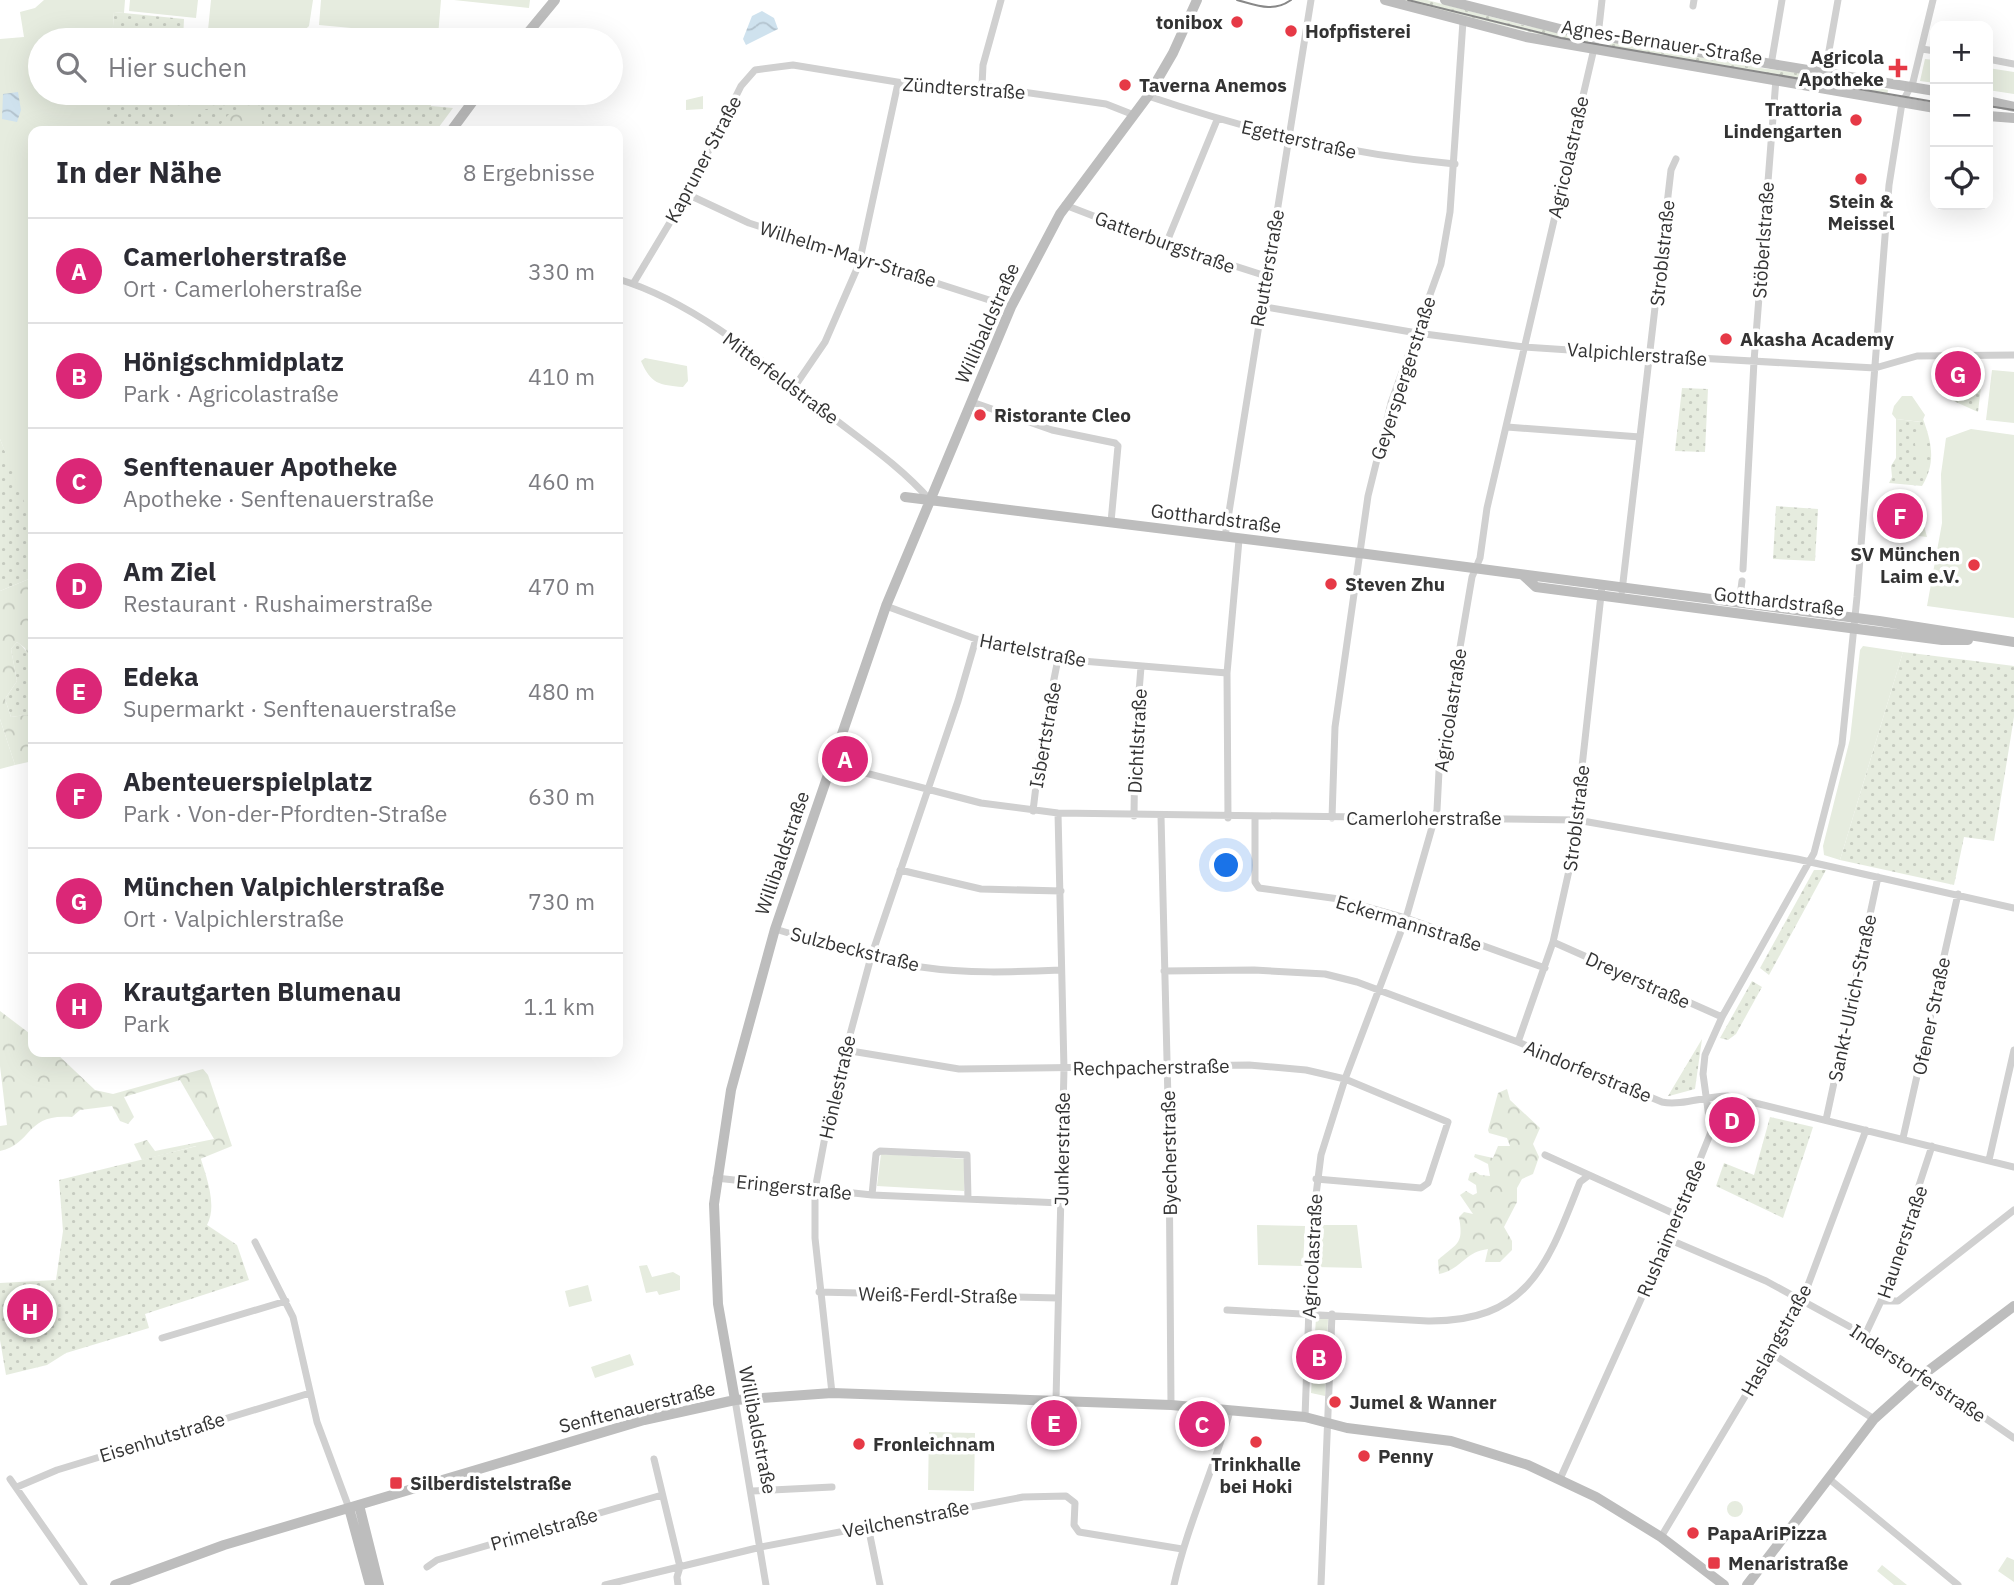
<!DOCTYPE html>
<html lang="de">
<meta charset="utf-8">
<style>
:root{--surface:#fff;--page:#f2f2f3;--text:#2b2b33;--muted:#7c7c81;--line:#e1e1e2;--accent:#db2777}
body{margin:0;font-family:"IBM Plex Sans",sans-serif;background:var(--page);color:var(--text)}
.controls{position:absolute;right:21px;top:21px;display:grid;overflow:hidden;border-radius:14px;box-shadow:0 7px 28px #0002}
.controls button{width:63px;height:63px;display:grid;place-items:center;padding:0;border:0;border-bottom:2px solid var(--line);background:var(--surface);color:var(--text);font:35px sans-serif}
.you{position:absolute;left:1227px;top:866px;width:24px;height:24px;margin:-18px;border:5px solid #fff;border-radius:50%;background:#1a73e8;box-shadow:0 0 0 10px #1a73e833}
.badge{display:grid;place-items:center;width:46px;height:46px;border-radius:50%;background:var(--accent);color:#fff;font-size:23px;font-weight:700}
.pin{position:absolute;translate:-50% -50%;border:4px solid #fff;box-shadow:0 2px 7px #0006}
.list{margin:0;padding:0;list-style:none}
h2{display:flex;justify-content:space-between;align-items:center;height:91px;margin:0;padding:0 28px;font-size:30px}
h2 small{font-size:23px;font-weight:400;color:var(--muted)}
.list li{display:grid;grid-template-columns:46px 1fr auto;gap:21px;align-items:center;box-sizing:border-box;height:105px;padding:0 28px;border-top:2px solid var(--line)}
.list b{display:block;font-size:26px;white-space:nowrap}
.list p{margin:0;font-size:23px;white-space:nowrap;color:var(--muted)}
.list em{font-size:23px;font-style:normal;color:var(--muted)}
.icon{flex:none;width:38px;height:38px;fill:none;stroke:currentColor;stroke-width:2;stroke-linecap:round;stroke-linejoin:round}
.map{position:relative;flex:none;width:2014px;height:1585px;overflow:hidden}
.search{position:absolute;background:var(--surface);box-shadow:0 7px 28px #0002;left:28px;top:28px;width:595px;height:77px;display:flex;align-items:center;gap:18px;box-sizing:border-box;padding:0 24px;border-radius:38px;color:var(--muted);font-size:26px}
.panel{position:absolute;background:var(--surface);box-shadow:0 7px 28px #0002;left:28px;top:126px;width:595px;height:931px;border-radius:14px}
.map>svg:first-child{display:block}
.grass{fill:url(#grass-dots)}
.forest{fill:url(#forest-crowns)}
.park{fill:#e6ecdf}
.water{fill:url(#water-waves)}
.lines{fill:none;stroke-linecap:round;stroke-linejoin:round}
.street{stroke:#d0d0d0;stroke-width:7}
.secondary{stroke:#bdbdbd;stroke-width:10}
.tram{stroke:#888;stroke-width:2}
.poi-dot{fill:#e63946;stroke:#fff;stroke-width:2.5}
.labels{text-anchor:middle;dominant-baseline:central;stroke-width:7;stroke-linejoin:round;paint-order:stroke}
.poi-label{font-size:19px;font-weight:bold;fill:#333;stroke:#fff;text-anchor:start}
.street-label{font-size:19px;fill:#333;stroke:#fff}
</style>
<div class="map">
<svg width="2014" height="1585" viewBox="0 0 2014 1585">
<defs>
<pattern id="grass-dots" width="8" height="8" patternUnits="userSpaceOnUse" patternTransform="scale(1.75)"><rect width="8" height="8" fill="#e6ecdf"/><path d="M2 2h.1M6 6h.1" fill="none" stroke="#c6cbc0" stroke-width="1.8" stroke-linecap="round"/></pattern>
<pattern id="forest-crowns" width="20" height="18" patternUnits="userSpaceOnUse" patternTransform="scale(1.75)"><rect width="20" height="18" fill="#e6ecdf"/><path d="M2 6a3 3 0 1 1 6 0M12 15a3 3 0 1 1 6 0" fill="none" stroke="#c6cbc0"/></pattern>
<pattern id="water-waves" width="16" height="10" patternUnits="userSpaceOnUse" patternTransform="scale(1.75)"><rect width="16" height="10" fill="#cfe2ee"/><path d="M0 5q4-4 8 0t8 0" fill="none" stroke="#b2c2cd"/></pattern>
</defs>
<rect width="100%" height="100%" fill="#fff"/>
<path class="grass" d="M 1400,0 L 1427,0 L 1527,26 L 1589,36 L 1587,46 Z
M 114,12 L 184,19 L 183,40 L 112,40 Z
M 1610,40 L 1761,68 L 1840,78 L 1840,81 L 1888,90 L 1887,97 L 1609,50 Z
M 107,93 L 431,93 L 431,106 L 453,108 L 436,131 L 107,131 Z
M 1967,377 L 1982,378 L 1978,412 L 1947,398 L 1949,384 L 1966,385 Z
M 1682,388 L 1708,389 L 1705,452 L 1675,451 Z
M 1896,419 L 1921,422 L 1923,419 C 1932,443 1936,463 1922,486 L 1889,483 L 1892,477 L 1891,466 L 1896,458 Z
M 0,439 C 17,482 46,532 29,579 L 0,591 Z
M 1776,506 L 1818,509 L 1815,561 L 1773,559 Z
M 17,642 C 39,657 33,690 33,714 L 11,717 L 5,699 L 17,681 L 11,649 Z
M 1903,652 L 2014,666 L 2014,717 L 1994,841 L 1964,837 L 1954,885 L 1840,860 Z
M 1814,870 L 1826,870 L 1769,975 L 1760,968 Z
M 1752,981 L 1762,987 L 1736,1034 L 1728,1040 L 1720,1038 Z
M 1702,1039 L 1695,1089 L 1669,1096 L 1668,1096 Z
M 1770,1117 L 1813,1127 L 1783,1218 L 1716,1186 L 1724,1163 L 1754,1175 Z
M 197,1146 C 203,1169 219,1203 207,1225 L 237,1245 L 249,1280 L 145,1314 L 149,1328 L 66,1353 L 47,1365 L 6,1375 L 0,1340 L 0,1283 L 56,1280 L 63,1231 L 59,1180 Z"/>
<path class="forest" d="M 178,93 L 200,93 L 205,100 L 234,99 L 237,102 L 230,107 L 195,110 L 195,117 L 190,119 L 188,125 L 204,131 L 174,131 L 174,104 Z
M 246,93 L 259,93 L 263,131 L 215,131 L 228,115 L 240,112 Z
M 33,570 L 33,668 L 25,648 L 17,642 L 11,649 L 17,681 L 5,699 L 11,717 L 33,714 L 33,761 L 15,765 L 0,719 L 0,591 L 29,579 Z
M 0,1011 L 33,1036 L 33,1052 L 55,1052 L 95,1090 L 113,1094 L 203,1069 L 208,1075 L 232,1146 L 200,1159 L 196,1146 L 142,1160 L 134,1144 L 147,1140 L 155,1151 L 214,1139 L 180,1080 L 124,1097 L 134,1117 L 128,1124 L 120,1121 L 112,1106 L 80,1110 L 72,1117 C 25,1113 34,1143 0,1151 L 0,1126 L 7,1125 L 0,1066 Z
M 1507,1089 L 1510,1100 L 1540,1128 L 1533,1144 L 1539,1157 L 1533,1174 L 1522,1179 L 1517,1188 L 1517,1202 L 1504,1227 L 1512,1241 L 1512,1250 L 1500,1262 L 1485,1262 L 1488,1249 C 1464,1252 1461,1270 1439,1274 L 1438,1260 C 1457,1243 1464,1245 1459,1217 L 1464,1212 L 1473,1214 L 1460,1195 L 1466,1191 L 1473,1195 L 1477,1193 L 1476,1185 L 1468,1180 L 1470,1173 L 1476,1172 L 1480,1175 L 1490,1176 L 1488,1164 L 1474,1157 L 1475,1154 L 1493,1158 L 1498,1146 L 1510,1146 L 1507,1138 L 1489,1133 L 1488,1130 L 1498,1093 Z"/>
<path class="park" d="M 44,0 L 125,0 L 124,13 L 114,12 L 112,40 L 40,40 L 40,93 L 65,93 L 66,104 L 80,96 L 79,93 L 107,93 L 107,131 L 33,131 L 33,525 L 0,439 L 0,39 L 24,37 L 20,12 L 35,8 Z
M 130,0 L 198,0 L 196,18 L 129,11 Z
M 211,0 L 313,0 L 309,26 L 295,39 L 236,40 L 223,32 L 208,30 Z
M 321,0 L 441,0 L 438,36 L 319,25 Z
M 454,0 L 530,0 L 529,8 Z
M 1925,59 L 1935,60 L 1935,83 L 1920,81 Z
M 1988,68 L 2014,72 L 2014,94 L 1988,90 Z
M 703,96 L 703,109 L 686,110 L 686,100 Z
M 645,358 L 687,366 L 688,381 L 683,387 C 659,385 651,384 641,361 Z
M 1992,370 L 2014,372 L 2014,423 L 1986,420 Z
M 1902,396 L 1912,396 L 1925,415 L 1922,422 L 1896,419 L 1892,414 L 1894,406 Z
M 1971,429 L 2014,435 L 2014,618 L 1927,606 L 1942,523 L 1941,474 L 1946,438 Z
M 1914,434 L 1925,434 L 1927,471 L 1918,471 Z
M 1916,495 L 1927,537 L 1877,531 L 1881,502 Z
M 1863,646 L 1903,652 L 1840,860 L 1824,855 L 1823,846 L 1850,739 L 1860,650 Z
M 0,719 L 15,765 L 0,769 Z
M 881,1154 L 966,1159 L 964,1191 L 877,1186 Z
M 1257,1225 L 1305,1226 L 1303,1266 L 1258,1265 Z
M 1317,1225 L 1357,1225 L 1362,1268 L 1315,1267 Z
M 647,1265 L 652,1277 L 673,1272 L 680,1276 L 680,1290 L 659,1295 L 657,1291 L 646,1293 L 639,1266 Z
M 588,1285 L 592,1301 L 569,1307 L 565,1291 Z
M 1316,1318 L 1328,1319 L 1325,1396 L 1311,1393 Z
M 630,1354 L 634,1365 L 595,1378 L 591,1367 Z
M 929,1432 L 975,1433 L 974,1491 L 928,1490 Z
M1727 1509a8 8 0 1 1 16 0a8 8 0 1 1-16 0Z
M 2007,1557 L 2014,1560 L 2014,1582 L 1998,1571 Z
M 1882,1565 L 1907,1585 L 1894,1585 L 1877,1571 Z"/>
<path class="water" d="M 762,11 L 774,18 L 778,29 L 746,45 L 743,39 L 752,16 Z
M 18,92 L 21,110 L 17,122 L 2,119 L 3,94 Z"/>
<g class="lines">
<path class="street" d="M 1693,6 L 1694,0
M 1922,49 L 1935,51
M 1988,59 L 2014,64
M 1771,65 L 1782,0
M 1825,73 L 1838,0
M 982,86 L 983,65 L 1001,0
M 1148,96 C 1251,131 1346,154 1455,164
M 687,194 L 749,223 L 1011,307
M 1065,205 L 1166,244 L 1266,276
M 1166,244 L 1217,120
M 618,279 C 697,303 765,363 828,414 C 864,442 900,466 930,500
M 633,284 L 687,194 L 741,86 L 755,70 L 793,65 L 946,90 L 982,86 L 1106,104 L 1134,115
M 1260,306 L 1417,333 L 1524,347 L 1645,355 L 1875,368 L 1917,356 L 2014,355
M 795,386 L 825,342 L 859,264 L 898,83
M 972,402 L 1052,430 L 1115,443 L 1118,446 L 1111,522
M 1507,427 L 1640,437
M 1225,537 L 1311,0
M 1743,569 L 1754,361 L 1776,79
M 1622,591 L 1671,170 L 1676,159
M 1739,604 L 1742,581
M 886,606 L 976,639 L 1058,659 L 1227,673
M 831,764 L 981,803 L 1058,813 L 1577,820 L 1797,859 L 2014,908
M 1033,811 L 1041,744 L 1058,659
M 1134,816 L 1135,740 L 1141,667
M 1161,816 L 1169,1141 L 1171,1405
M 1228,818 L 1227,673 L 1239,540
M 1255,818 L 1255,882 L 1259,888 L 1339,899 L 1406,918 L 1545,968
M 1332,818 L 1335,727 L 1368,496 L 1391,403 L 1441,264 L 1450,212 L 1463,21
M 900,870 L 981,889 L 1061,891
M 775,929 C 823,943 871,960 921,967 C 967,974 1014,972 1061,970
M 1553,942 L 1722,1017
M 1164,971 L 1254,970 L 1325,974 L 1357,982 L 1518,1042 L 1662,1102 C 1681,1106 1706,1096 1727,1096 L 2014,1167
M 1518,1042 L 1553,942 L 1572,857 L 1602,586
M 845,1050 L 959,1069 L 1249,1065 L 1306,1070 L 1345,1079 L 1448,1122 L 1428,1183 L 1421,1188 L 1316,1179
M 1826,1120 L 1878,877
M 1903,1138 L 1958,894
M 1545,1155 L 1677,1215
M 1989,1160 L 2014,1050
M 716,1178 L 872,1195 L 1061,1203
M 872,1195 L 876,1154 L 880,1151 L 967,1155 L 968,1199
M 1668,1239 L 1766,1281 L 1865,1335 L 2014,1438
M 255,1242 L 293,1317 L 317,1422 L 349,1508
M 819,1292 L 1058,1298
M 1881,1301 L 1898,1301 L 2014,1210
M 1227,1310 L 1428,1321 C 1529,1322 1548,1263 1580,1182 L 1588,1176
M 1865,1335 L 1881,1301 L 1932,1146
M 162,1338 L 286,1301
M 1771,1353 L 1874,1419
M 832,1393 L 815,1238 L 815,1190 L 831,1105 L 871,957 L 958,701 L 976,639
M 735,1400 L 766,1585
M 1056,1400 L 1064,1069 L 1058,813
M 1305,1417 L 1312,1227 L 1321,1155 L 1345,1079 L 1406,918 L 1437,810 L 1439,771 L 1472,577 L 1480,558 L 1487,508 L 1599,27 L 1602,0
M 654,1459 L 680,1567 L 677,1577 L 678,1585
M 1828,1478 L 1958,1585
M 10,1479 L 84,1585
M 1560,1479 L 1668,1239 L 1711,1132 L 1703,1074 L 1705,1055 L 1722,1017 L 1814,853 L 1842,744 L 1857,597 L 1889,185 L 1902,103 L 1913,82 L 1933,0
M 17,1487 L 57,1470 L 310,1393
M 752,1491 L 832,1487
M 868,1526 L 880,1585
M 1661,1537 L 1802,1301 L 1866,1130
M 427,1567 L 437,1560 L 662,1495
M 605,1585 L 761,1547 L 1023,1497 L 1066,1496 L 1075,1503 L 1074,1525 L 1079,1532 L 1182,1549
M 1174,1585 C 1187,1525 1214,1470 1230,1411
M 1321,1585 L 1332,1314"/>
<path class="secondary" d="M 1385,0 L 1526,37 L 1935,108
M 1445,0 L 1560,29 L 1935,91
M 522,40 L 555,0
M 1988,101 L 2014,107
M 1988,116 L 2014,118
M 451,131 L 479,93
M 905,497 L 1359,553 L 1879,621 L 2014,642
M 1523,575 L 1536,587 L 1942,640 L 1968,640
M 735,1400 L 718,1304 L 714,1204 L 731,1090 L 775,929 L 886,606 L 1011,307 L 1060,214 L 1148,96 L 1173,53 L 1197,0
M 359,1505 L 379,1585
M 349,1508 L 370,1585
M 115,1585 L 224,1545 L 644,1420 L 735,1400 L 832,1393 L 1171,1405 L 1305,1417 L 1347,1428 L 1451,1441 L 1528,1465 L 1596,1497 L 1661,1537 L 1724,1585
M 1747,1585 L 1874,1419 L 1924,1374 L 2014,1306"/>
<path class="tram" d="M 1237,0 C 1256,5 1273,13 1291,0
M 1408,0 L 1561,38 L 1935,102
M 1988,106 L 2014,110"/>
</g>
<g class="poi-dot">
<circle cx="1237" cy="22" r="7"/>
<circle cx="1291" cy="31" r="7"/>
<path d="M1894.5 57.5h7v7h7v7h-7v7h-7v-7h-7v-7h7z"/>
<circle cx="1125" cy="85" r="7"/>
<circle cx="1856" cy="120" r="7"/>
<circle cx="1861" cy="179" r="7"/>
<circle cx="1726" cy="339" r="7"/>
<circle cx="980" cy="415" r="7"/>
<circle cx="1974" cy="565" r="7"/>
<circle cx="1331" cy="584" r="7"/>
<circle cx="1335" cy="1402" r="7"/>
<circle cx="1256" cy="1442" r="7"/>
<circle cx="859" cy="1444" r="7"/>
<circle cx="1364" cy="1456" r="7"/>
<rect x="389" y="1476" width="14" height="14" rx="3.5"/>
<circle cx="1693" cy="1533" r="7"/>
<rect x="1707" y="1556" width="14" height="14" rx="3.5"/>
</g>
<g class="labels">
<g class="poi-label">
<text x="1223" y="22" text-anchor="end">tonibox</text>
<text x="1305" y="31">Hofpfisterei</text>
<text x="1884" y="57" text-anchor="end">Agricola<tspan x="1884" dy="22">Apotheke</tspan></text>
<text x="1139" y="85">Taverna Anemos</text>
<text x="1842" y="109" text-anchor="end">Trattoria<tspan x="1842" dy="22">Lindengarten</tspan></text>
<text x="1861" y="201" text-anchor="middle">Stein &amp;<tspan x="1861" dy="22">Meissel</tspan></text>
<text x="1740" y="339">Akasha Academy</text>
<text x="994" y="415">Ristorante Cleo</text>
<text x="1960" y="554" text-anchor="end">SV München<tspan x="1960" dy="22">Laim e.V.</tspan></text>
<text x="1345" y="584">Steven Zhu</text>
<text x="1349" y="1402">Jumel &amp; Wanner</text>
<text x="873" y="1444">Fronleichnam</text>
<text x="1378" y="1456">Penny</text>
<text x="1256" y="1464" text-anchor="middle">Trinkhalle<tspan x="1256" dy="22">bei Hoki</tspan></text>
<text x="410" y="1483">Silberdistelstraße</text>
<text x="1707" y="1533">PapaAriPizza</text>
<text x="1728" y="1563">Menaristraße</text>
</g>
<g class="street-label">
<text transform="translate(1662 42) rotate(9)">Agnes-Bernauer-Straße</text>
<text transform="translate(964 88) rotate(4)">Zündterstraße</text>
<text transform="translate(1299 139) rotate(13)">Egetterstraße</text>
<text transform="translate(1568 157) rotate(-77)">Agricolastraße</text>
<text transform="translate(703 159) rotate(-62)">Kapruner Straße</text>
<text transform="translate(1763 240) rotate(-86)">Stöberlstraße</text>
<text transform="translate(1165 242) rotate(20)">Gatterburgstraße</text>
<text transform="translate(1662 253) rotate(-84)">Stroblstraße</text>
<text transform="translate(848 254) rotate(17)">Wilhelm-Mayr-Straße</text>
<text transform="translate(1267 268) rotate(-80)">Reutterstraße</text>
<text transform="translate(987 323) rotate(-66)">Willibaldstraße</text>
<text transform="translate(1637 354) rotate(4)">Valpichlerstraße</text>
<text transform="translate(781 378) rotate(37)">Mitterfeldstraße</text>
<text transform="translate(1403 378) rotate(-72)">Geyerspergerstraße</text>
<text transform="translate(1216 518) rotate(7)">Gotthardstraße</text>
<text transform="translate(1779 601) rotate(7)">Gotthardstraße</text>
<text transform="translate(1033 650) rotate(11)">Hartelstraße</text>
<text transform="translate(1450 710) rotate(-81)">Agricolastraße</text>
<text transform="translate(1045 735) rotate(-80)">Isbertstraße</text>
<text transform="translate(1137 741) rotate(-87)">Dichtlstraße</text>
<text x="1424" y="818">Camerloherstraße</text>
<text transform="translate(1576 818) rotate(-83)">Stroblstraße</text>
<text transform="translate(782 853) rotate(-71)">Willibaldstraße</text>
<text transform="translate(1409 923) rotate(17)">Eckermannstraße</text>
<text transform="translate(855 949) rotate(14)">Sulzbeckstraße</text>
<text transform="translate(1638 980) rotate(24)">Dreyerstraße</text>
<text transform="translate(1852 998) rotate(-78)">Sankt-Ulrich-Straße</text>
<text transform="translate(1931 1016) rotate(-78)">Ofener Straße</text>
<text transform="translate(1151 1067) rotate(-1)">Rechpacherstraße</text>
<text transform="translate(1588 1071) rotate(22)">Aindorferstraße</text>
<text transform="translate(837 1087) rotate(-77)">Hönlestraße</text>
<text transform="translate(1062 1149) rotate(-89)">Junkerstraße</text>
<text transform="translate(1169 1153) rotate(-91)">Byecherstraße</text>
<text transform="translate(794 1187) rotate(6)">Eringerstraße</text>
<text transform="translate(1671 1228) rotate(-67)">Rushaimerstraße</text>
<text transform="translate(1902 1242) rotate(-71)">Haunerstraße</text>
<text transform="translate(1312 1256) rotate(-87)">Agricolastraße</text>
<text transform="translate(938 1295) rotate(1)">Weiß-Ferdl-Straße</text>
<text transform="translate(1776 1340) rotate(-61)">Haslangstraße</text>
<text transform="translate(1918 1373) rotate(34)">Inderstorferstraße</text>
<text transform="translate(637 1407) rotate(-14)">Senftenauerstraße</text>
<text transform="translate(758 1430) rotate(79)">Willibaldstraße</text>
<text transform="translate(162 1437) rotate(-17)">Eisenhutstraße</text>
<text transform="translate(906 1519) rotate(-11)">Veilchenstraße</text>
<text transform="translate(544 1529) rotate(-16)">Primelstraße</text>
</g>
</g>
</svg>
<div class="controls">
<button>+</button>
<button>−</button>
<button><svg class="icon" aria-label="locate" viewBox="0 0 24 24"><circle cx="12" cy="12" r="6"/><path d="M12 2v4M12 18v4M2 12h4M18 12h4"/></svg></button>
</div>
<div class="you"></div>
<div class="pin badge" style="left:845px;top:759px">A</div>
<div class="pin badge" style="left:1319px;top:1357px">B</div>
<div class="pin badge" style="left:1202px;top:1424px">C</div>
<div class="pin badge" style="left:1732px;top:1120px">D</div>
<div class="pin badge" style="left:1054px;top:1423px">E</div>
<div class="pin badge" style="left:1900px;top:516px">F</div>
<div class="pin badge" style="left:1958px;top:374px">G</div>
<div class="pin badge" style="left:30px;top:1311px">H</div>
<div class="search"><svg class="icon" aria-label="search" viewBox="0 0 24 24"><circle cx="10" cy="10" r="6"/><path d="M15 15l6 6"/></svg>Hier suchen</div>
<section class="panel">
<h2>In der Nähe<small>8 Ergebnisse</small></h2>
<ul class="list">
<li><span class="badge">A</span><div><b>Camerloherstraße</b><p>Ort · Camerloherstraße</p></div><em>330 m</em></li>
<li><span class="badge">B</span><div><b>Hönigschmidplatz</b><p>Park · Agricolastraße</p></div><em>410 m</em></li>
<li><span class="badge">C</span><div><b>Senftenauer Apotheke</b><p>Apotheke · Senftenauerstraße</p></div><em>460 m</em></li>
<li><span class="badge">D</span><div><b>Am Ziel</b><p>Restaurant · Rushaimerstraße</p></div><em>470 m</em></li>
<li><span class="badge">E</span><div><b>Edeka</b><p>Supermarkt · Senftenauerstraße</p></div><em>480 m</em></li>
<li><span class="badge">F</span><div><b>Abenteuerspielplatz</b><p>Park · Von-der-Pfordten-Straße</p></div><em>630 m</em></li>
<li><span class="badge">G</span><div><b>München Valpichlerstraße</b><p>Ort · Valpichlerstraße</p></div><em>730 m</em></li>
<li><span class="badge">H</span><div><b>Krautgarten Blumenau</b><p>Park</p></div><em>1.1 km</em></li>
</ul>
</section>
</div>
